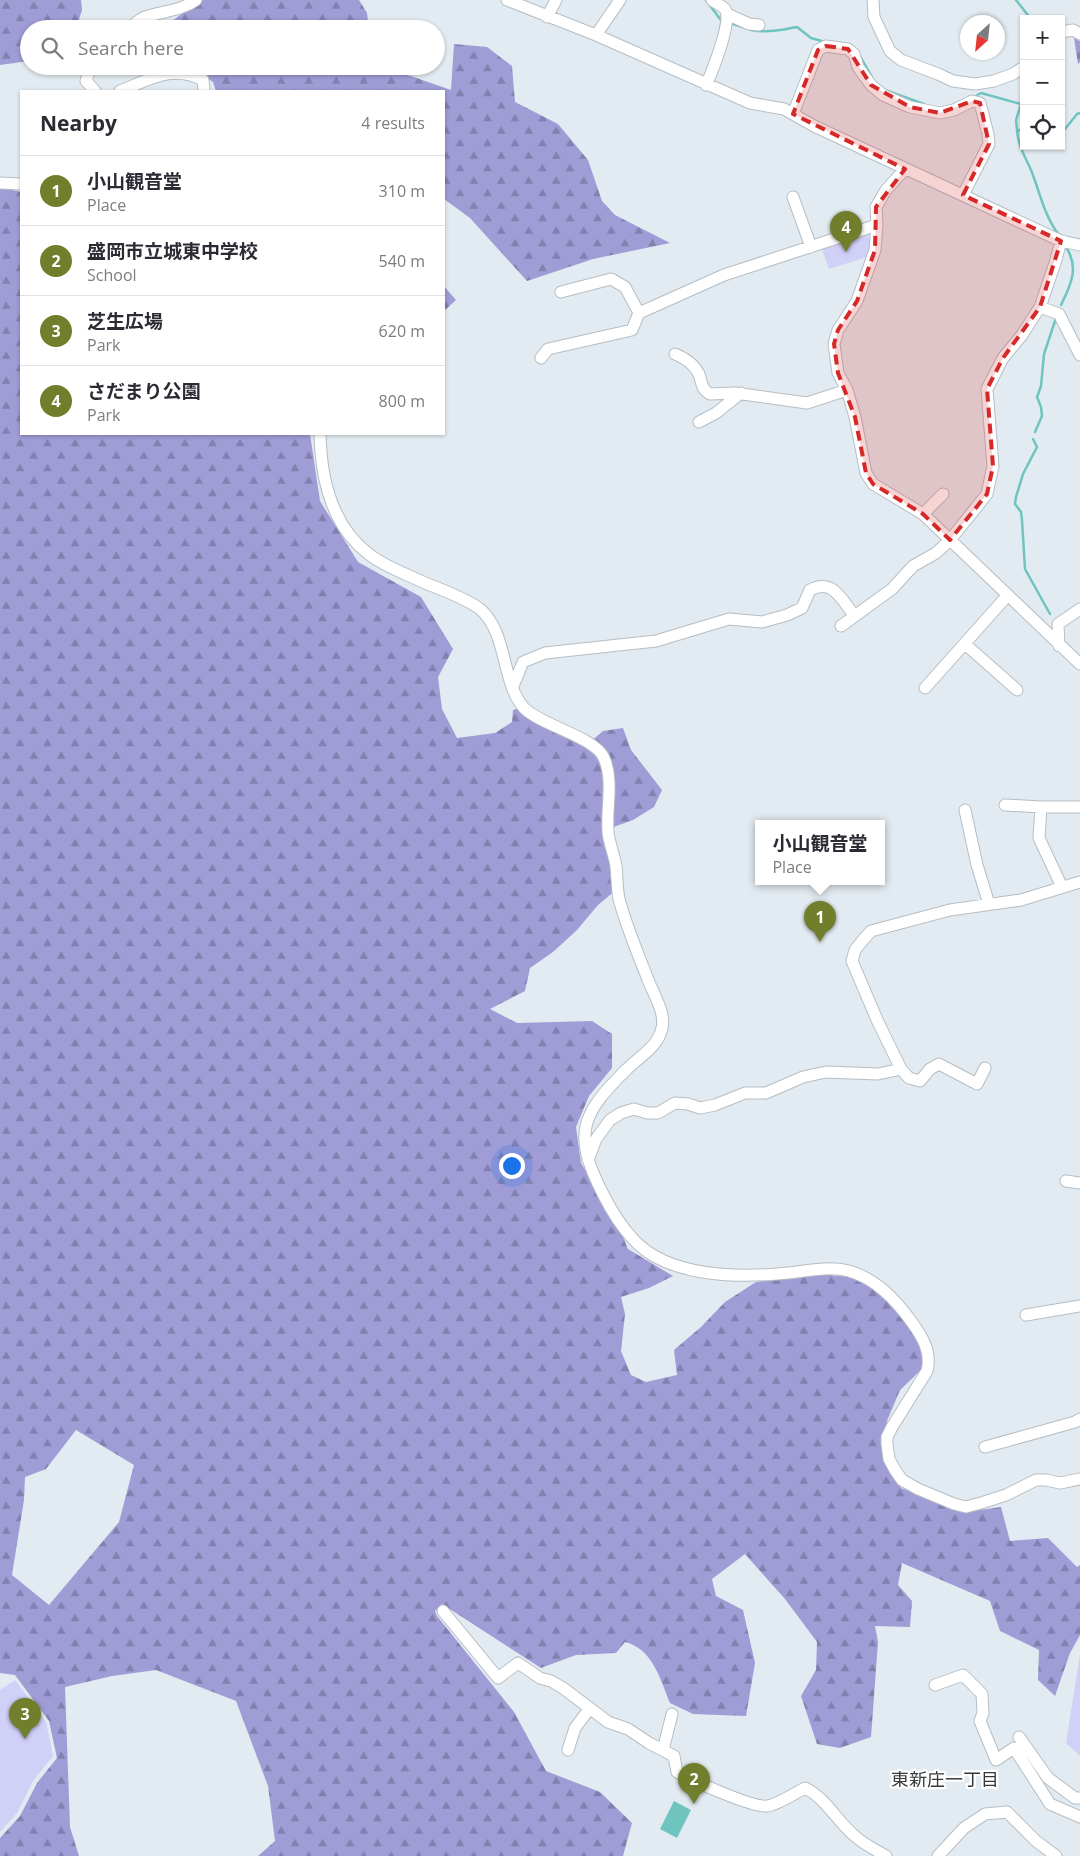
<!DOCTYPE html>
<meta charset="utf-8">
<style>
:root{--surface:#fff;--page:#f7f7f7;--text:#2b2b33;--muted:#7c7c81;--line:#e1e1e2;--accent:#717e2c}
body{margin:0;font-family:"Open Sans","Noto Sans JP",sans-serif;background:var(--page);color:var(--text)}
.controls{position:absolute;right:15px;top:15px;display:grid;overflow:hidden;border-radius:0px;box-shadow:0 1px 4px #0004}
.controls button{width:45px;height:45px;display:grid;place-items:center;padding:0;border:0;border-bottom:1px solid var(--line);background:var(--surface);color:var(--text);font:25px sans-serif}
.compass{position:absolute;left:960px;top:15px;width:45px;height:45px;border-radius:50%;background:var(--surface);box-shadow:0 1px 4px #0004;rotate:207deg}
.you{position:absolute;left:511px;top:1165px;width:18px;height:18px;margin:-12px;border:4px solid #fff;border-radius:50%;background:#1a73e8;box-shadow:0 0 0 8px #1a73e833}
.badge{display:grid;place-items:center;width:32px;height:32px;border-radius:50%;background:var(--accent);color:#fff;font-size:16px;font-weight:700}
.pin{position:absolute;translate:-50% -41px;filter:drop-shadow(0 1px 2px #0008)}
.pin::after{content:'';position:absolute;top:26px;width:18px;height:15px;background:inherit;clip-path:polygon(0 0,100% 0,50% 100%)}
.popup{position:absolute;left:755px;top:820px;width:130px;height:65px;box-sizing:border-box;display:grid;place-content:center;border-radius:0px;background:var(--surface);filter:drop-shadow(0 1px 4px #0005);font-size:16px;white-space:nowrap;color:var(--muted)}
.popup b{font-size:19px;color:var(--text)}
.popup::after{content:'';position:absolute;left:50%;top:100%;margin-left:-10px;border:10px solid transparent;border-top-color:var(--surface)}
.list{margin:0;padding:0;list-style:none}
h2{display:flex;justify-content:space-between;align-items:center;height:65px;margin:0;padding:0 20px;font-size:21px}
h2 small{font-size:16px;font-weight:400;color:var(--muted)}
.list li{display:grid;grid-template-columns:32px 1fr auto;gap:15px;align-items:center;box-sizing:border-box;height:70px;padding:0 20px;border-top:1px solid var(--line)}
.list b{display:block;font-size:19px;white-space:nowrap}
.list p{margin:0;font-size:16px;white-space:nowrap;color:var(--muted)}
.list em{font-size:16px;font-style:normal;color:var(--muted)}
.icon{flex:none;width:28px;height:28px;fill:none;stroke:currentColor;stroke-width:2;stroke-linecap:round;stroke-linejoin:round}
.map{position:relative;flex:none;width:1080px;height:1856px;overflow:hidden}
.search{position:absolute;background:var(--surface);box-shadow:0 1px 4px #0004;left:20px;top:20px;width:425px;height:55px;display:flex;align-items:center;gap:12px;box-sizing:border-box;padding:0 18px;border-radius:28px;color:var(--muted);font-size:19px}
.panel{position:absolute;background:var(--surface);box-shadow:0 1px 4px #0004;left:20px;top:90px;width:425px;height:345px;border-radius:0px}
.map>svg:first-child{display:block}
.green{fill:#d1d0f7}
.forest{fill:url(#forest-firs);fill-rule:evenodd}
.water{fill:#6fc4bf}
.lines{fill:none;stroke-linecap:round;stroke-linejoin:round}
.stream{stroke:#6fc4bf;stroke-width:2.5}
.minor-casing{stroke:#b6bec4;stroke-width:13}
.minor{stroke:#fff;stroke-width:11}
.marked{fill:#d62828;fill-opacity:0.2;stroke:#d62828;stroke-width:4;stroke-dasharray:10 6;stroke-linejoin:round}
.labels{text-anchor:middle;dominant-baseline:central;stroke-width:4.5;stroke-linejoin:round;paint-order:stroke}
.neighbourhood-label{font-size:18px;fill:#35393b;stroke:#fff}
</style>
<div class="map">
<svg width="1080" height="1856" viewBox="0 0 1080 1856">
<defs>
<pattern id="forest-firs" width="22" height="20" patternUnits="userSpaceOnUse" patternTransform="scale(1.25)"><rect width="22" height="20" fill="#9f9cd6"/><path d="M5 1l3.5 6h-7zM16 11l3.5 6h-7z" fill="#8280af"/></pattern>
</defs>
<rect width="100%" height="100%" fill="#e2ebf1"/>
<path class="green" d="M 867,231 L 871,246 L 867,257 L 829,269 L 821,247 Z
M 1080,1654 L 1080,1756 L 1066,1743 Z
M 15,1680 L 46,1722 L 53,1756 L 33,1781 L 17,1813 L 0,1832 L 0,1690 Z"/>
<path class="forest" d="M 0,0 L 81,0 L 82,10 L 76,29 L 29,29 L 29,61 L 0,65 Z
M 201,0 L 359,0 L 367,13 L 369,29 L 161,29 Z
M 1074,38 L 1080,41 L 1080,62 L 1078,64 Z
M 454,44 L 487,47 L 512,66 L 515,102 L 558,124 L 588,160 L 602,201 L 615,215 L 670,243 L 593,259 L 527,281 L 470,218 L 444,199 L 444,91 L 216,91 L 213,82 L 188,66 L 397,66 L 405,74 L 451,90 Z
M 0,187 L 21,192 L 21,434 L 310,434 L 320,501 L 358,562 L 421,597 L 453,649 L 438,677 L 442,709 L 457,738 L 495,733 L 512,722 L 513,710 L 524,707 L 589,743 L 603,731 L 623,728 L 631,750 L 662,790 L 654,807 L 633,820 L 608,829 L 616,890 L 598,905 L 577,930 L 553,952 L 530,968 L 525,991 L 490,1009 L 517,1023 L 592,1021 L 612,1034 L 612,1068 L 589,1096 L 576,1127 L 581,1163 L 617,1223 L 628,1249 L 673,1276 L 649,1288 L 621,1297 L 625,1314 L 621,1351 L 631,1375 L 646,1382 L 677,1375 L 674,1350 L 701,1327 L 725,1302 L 756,1282 L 820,1274 L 850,1277 L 877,1287 L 921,1341 L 924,1367 L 900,1390 L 887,1421 L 884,1461 L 901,1488 L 965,1512 L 1001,1507 L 1010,1541 L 1048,1538 L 1077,1567 L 1080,1565 L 1080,1635 L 1070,1653 L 1055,1696 L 1038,1680 L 1039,1650 L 1000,1631 L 990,1601 L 902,1563 L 898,1585 L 912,1601 L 910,1627 L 875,1626 L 878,1642 L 871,1737 L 840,1748 L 817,1744 L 801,1696 L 816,1670 L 817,1642 L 785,1599 L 745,1554 L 712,1579 L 716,1596 L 743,1610 L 755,1663 L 746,1716 L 693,1714 L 670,1703 C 660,1679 653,1649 625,1642 L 616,1653 L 576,1655 L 541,1668 L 442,1604 L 435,1611 L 437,1616 L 514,1712 L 546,1771 L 600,1792 L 632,1823 L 623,1856 L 258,1856 L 275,1841 L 268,1786 L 236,1701 L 156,1670 L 112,1676 L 65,1687 L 70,1827 L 79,1856 L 0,1856 L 0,1838 L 20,1816 L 37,1783 L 57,1758 L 49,1721 L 15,1675 L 0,1673 ZM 76,1430 L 134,1465 L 119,1522 L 49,1605 L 12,1575 L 24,1500 L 25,1477 L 46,1469 Z
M 444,286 L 456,300 L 444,311 Z"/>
<path class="water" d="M 674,1801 L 691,1810 L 677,1838 L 660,1829 Z"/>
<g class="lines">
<path class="stream" d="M 706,0 L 720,19
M 1016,0 L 1031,19
M 733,24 L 746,28
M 751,30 C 766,33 782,30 797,27 L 811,38 L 825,42
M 860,56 L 872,77
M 885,90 L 924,104
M 974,97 L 981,93 L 1021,104 L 1016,120 L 1017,130 L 1024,131
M 1017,130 C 1018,146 1025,156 1031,170 C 1040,192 1044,216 1059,235
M 1061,131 L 1065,129 L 1077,114 L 1080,113
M 1061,305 C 1071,285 1080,266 1065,246
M 1035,432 L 1042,416 L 1041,407 L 1037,397 L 1041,386 L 1044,354 L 1056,318
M 1033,439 L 1037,447 L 1023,474 L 1016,497 L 1015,504 L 1021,512 L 1022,520 L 1025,569 L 1050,614"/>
<defs>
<path id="minor" d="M 507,0 L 596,35 L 750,103 L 784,109 L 814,126 L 1061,241 L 1080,245
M 873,0 L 874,17 L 890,51 L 901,60 L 938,74 L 953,81 L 975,84 L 994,81 L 1013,74 L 1024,67
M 727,14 L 749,24 L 759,25
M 547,17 L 556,0
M 129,29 C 134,25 139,19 145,17 C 163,11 181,11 196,0
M 1061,32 L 1073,30 L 1080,34
M 596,35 L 620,0
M 91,66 L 86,81 L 95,91
M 706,85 C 712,72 733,20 725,9 C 722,6 716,3 712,0
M 120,91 C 149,80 172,64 203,80 L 204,91
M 793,114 L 818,50 L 826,46 L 848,49 L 854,54 L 858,67 L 871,85 L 883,95 L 910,107 L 940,113 L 954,110 L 972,101 L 980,103 L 988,134 L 989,144 L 963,195
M 905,169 L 886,190 L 876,207 L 877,225 L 875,250 L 857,301 L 838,330 L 834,344 L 838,373 L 847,390 L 855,417 L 866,473 L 873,484 L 923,514 L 1080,664
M 0,183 L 21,184
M 793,197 L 811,247
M 561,292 L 611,279 L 625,287 L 639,313
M 1040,307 L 1059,314 L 1080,355
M 675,354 C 685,358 694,364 699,374 C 702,383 701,389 710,394 L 735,393 L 807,403 L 847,390
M 541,358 L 548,349 L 632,330 L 639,313 L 724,275 L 877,225
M 699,422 L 716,413 L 741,393
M 320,434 C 321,479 332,527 370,555 C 386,567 406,574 425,583 C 438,588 470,601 480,609 C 508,633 501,682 524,708 C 542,726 595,737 604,758 C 614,781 606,808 608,832 C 609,843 614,854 616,866 C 617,877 617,889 619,899 C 626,925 637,952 647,977 C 652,992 666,1012 662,1028 C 658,1047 640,1056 627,1069 C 581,1114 572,1134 603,1194 C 611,1210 620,1225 633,1239 C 668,1278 740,1278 788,1273 C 807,1271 829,1266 849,1271 C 876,1279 895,1299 911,1321 C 922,1336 932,1352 927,1371 L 892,1427 L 887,1437 L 887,1444 L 889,1459 L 895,1470 L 902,1480 L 918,1489 L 954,1504 L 966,1507 L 981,1503 L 1006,1495 L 1036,1480 L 1046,1480 L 1060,1483 L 1080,1479
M 923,514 L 943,494
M 841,626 L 892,589 L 913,566 L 936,553 L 950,540 L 987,494 L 993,466 L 987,389 L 1003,358 L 1022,335 L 1040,307 L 1055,263 L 1061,241
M 965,644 L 1017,690
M 1059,646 L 1058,624 L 1080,609
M 513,686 L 523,662 L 545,653 L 656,641 L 729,619 L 762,622 L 787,615 L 802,608 L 810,590 C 833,578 841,599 854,615
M 925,688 L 1007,596
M 1005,805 L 1041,807 L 1080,807
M 1041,807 L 1039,838 L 1062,887
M 965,810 L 977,865 L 989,904
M 985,1068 L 977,1084 L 939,1064 L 930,1069 L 920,1081 L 909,1078 L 901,1069 L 878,1022 L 852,961 L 855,950 L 863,940 L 871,931 L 950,910 L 1021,900 L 1080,882
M 588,1160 L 596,1139 L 610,1120 L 621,1113 L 634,1109 L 647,1113 L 658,1113 L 675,1103 L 688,1104 L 700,1108 L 715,1105 L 745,1093 L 766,1093 L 803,1077 L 826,1072 L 878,1074 L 901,1069
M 1066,1181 L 1080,1183
M 1026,1315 L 1080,1306
M 985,1447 L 1075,1422 L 1080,1419
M 443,1611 L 498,1678 L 518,1663 L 540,1678 L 551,1681 L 563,1688 L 608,1722 L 628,1729 L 649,1743 L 674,1756 L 677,1772 C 691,1780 753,1808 767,1806 C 777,1805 795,1793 805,1788 C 826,1798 838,1823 856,1837 C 865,1845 876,1850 886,1856
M 935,1685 L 963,1675 L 982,1694 L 983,1713 L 980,1721 L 996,1760 L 1014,1748 L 1050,1804 L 1080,1817
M 1019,1737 L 1048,1778 L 1075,1798 L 1080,1798
M 568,1750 L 575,1728 L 590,1708
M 663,1750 L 672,1714
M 938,1856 L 964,1828 L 985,1814 L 1007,1812 L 1036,1841 L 1056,1856"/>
</defs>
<use href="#minor" class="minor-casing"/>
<use href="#minor" class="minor"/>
</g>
<path class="marked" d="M 826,46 L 848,49 L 871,85 L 910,107 L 940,113 L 972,101 L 980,103 L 989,144 L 963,195 L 1061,241 L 1040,307 L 1003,358 L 987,389 L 993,466 L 987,494 L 950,540 L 923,514 L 873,484 L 866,473 L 855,417 L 838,373 L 834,344 L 838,330 L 857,301 L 875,250 L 876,207 L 905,169 L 793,114 L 818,50 Z"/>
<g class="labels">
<g class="neighbourhood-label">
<text x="945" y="1779">東新庄一丁目</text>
</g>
</g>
</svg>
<div class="controls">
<button>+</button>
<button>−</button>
<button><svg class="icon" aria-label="locate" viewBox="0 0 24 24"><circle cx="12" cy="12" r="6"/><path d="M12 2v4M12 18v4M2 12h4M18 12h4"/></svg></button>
</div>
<svg class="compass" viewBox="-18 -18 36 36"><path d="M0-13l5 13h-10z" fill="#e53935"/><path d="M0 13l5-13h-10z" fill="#7c7c81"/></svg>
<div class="you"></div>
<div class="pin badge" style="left:820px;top:942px">1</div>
<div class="popup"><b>小山観音堂</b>Place</div>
<div class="pin badge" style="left:694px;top:1804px">2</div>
<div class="pin badge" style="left:25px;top:1739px">3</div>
<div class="pin badge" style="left:846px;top:252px">4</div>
<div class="search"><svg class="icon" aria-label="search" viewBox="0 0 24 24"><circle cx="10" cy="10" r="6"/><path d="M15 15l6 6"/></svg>Search here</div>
<section class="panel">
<h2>Nearby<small>4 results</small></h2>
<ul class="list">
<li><span class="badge">1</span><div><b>小山観音堂</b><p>Place</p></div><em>310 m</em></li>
<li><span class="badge">2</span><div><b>盛岡市立城東中学校</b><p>School</p></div><em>540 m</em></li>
<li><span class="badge">3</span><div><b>芝生広場</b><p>Park</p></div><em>620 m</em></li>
<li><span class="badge">4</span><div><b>さだまり公園</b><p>Park</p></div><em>800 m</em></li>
</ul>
</section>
</div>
